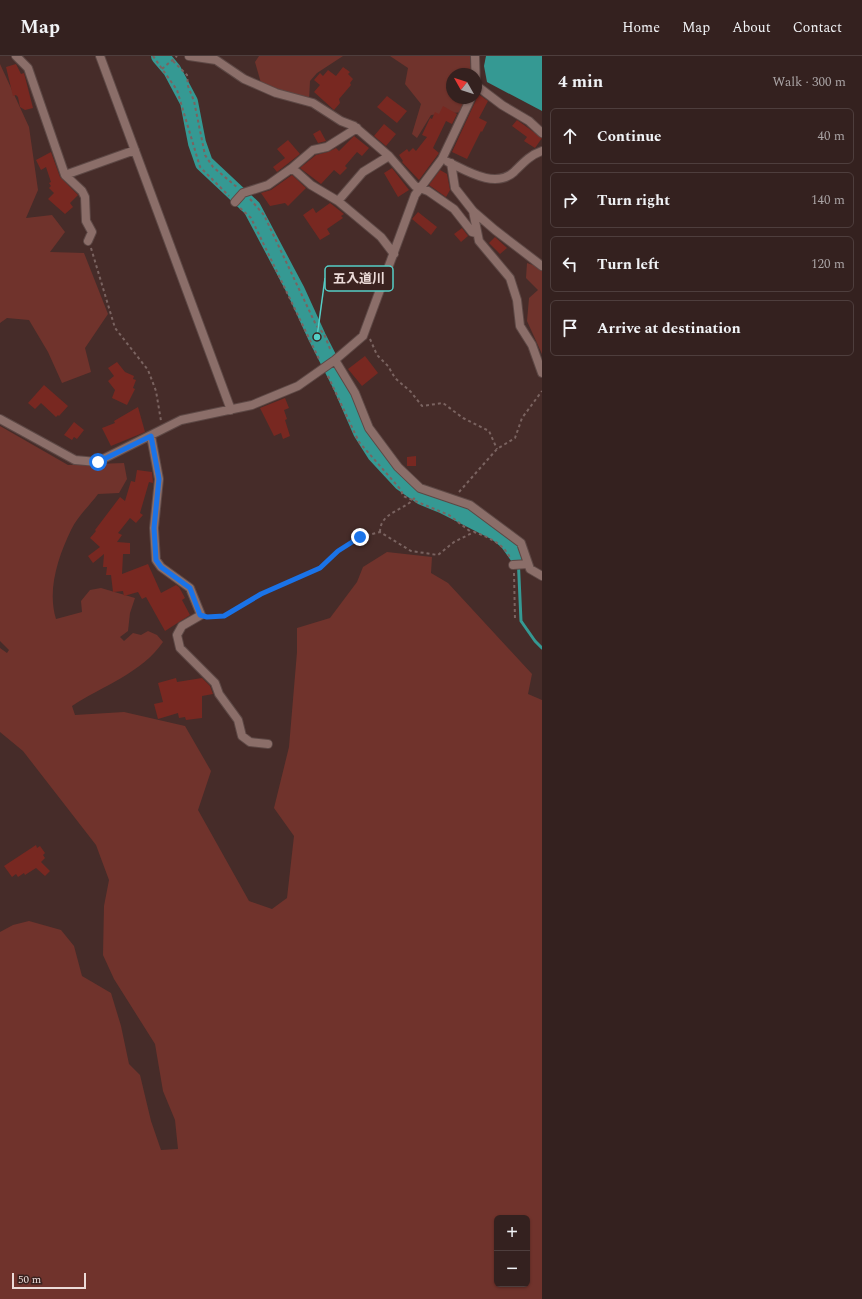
<!DOCTYPE html>
<meta charset="utf-8">
<style>
:root{--surface:#34211f;--page:#3c2928;--text:#f1f3f6;--muted:#a9a3a4;--line:#4e3e3d}
body{margin:0;font-family:Spectral,"Noto Sans JP",serif;background:var(--page);color:var(--text)}
.controls{position:absolute;right:12px;bottom:12px;display:grid;overflow:hidden;border-radius:6px;box-shadow:0 1px 3px #0004}
.controls button{width:36px;height:36px;display:grid;place-items:center;padding:0;border:0;border-bottom:1px solid var(--line);background:var(--surface);color:var(--text);font:20px sans-serif}
.compass{position:absolute;left:446px;top:12px;width:36px;height:36px;border-radius:50%;background:var(--surface);box-shadow:0 1px 3px #0004;rotate:309deg}
.scale{position:absolute;left:12px;bottom:10px;width:74px;box-sizing:border-box;padding-left:4px;border:2px solid #ecdbd8;border-top:0;font-size:11px;line-height:14px;white-space:nowrap;color:#ecdbd8;-webkit-text-stroke:3px #3b221f;paint-order:stroke}
.stop{position:absolute;width:12px;height:12px;margin:-9px;border:3px solid #1a73e8;border-radius:50%;background:#fff}
.stop.end{background:#1a73e8;border-color:#fff;box-shadow:0 1px 4px #0008}
.list{margin:0;padding:0;list-style:none}
h2{display:flex;justify-content:space-between;align-items:center;height:52px;margin:0;padding:0 16px;font-size:17px}
h2 small{font-size:13px;font-weight:400;color:var(--muted)}
.list li{display:grid;grid-template-columns:26px 1fr auto;gap:12px;align-items:center;box-sizing:border-box;height:56px;margin:0 8px 8px;padding:0 8px;border:1px solid var(--line);border-radius:6px}
.list b{display:block;font-size:15px;white-space:nowrap}
.list em{font-size:13px;font-style:normal;color:var(--muted)}
.icon{flex:none;width:22px;height:22px;fill:none;stroke:currentColor;stroke-width:2;stroke-linecap:round;stroke-linejoin:round}
.map{position:relative;flex:none;width:542px;height:1243px;overflow:hidden}
header{display:flex;align-items:center;gap:24px;box-sizing:border-box;height:56px;padding:0 20px;background:var(--surface);border-bottom:1px solid var(--line)}
header strong{font-size:19px}
nav{display:flex;gap:22px;margin-inline-start:auto;font-size:14px}
main{display:flex}
aside{flex:1;background:var(--surface)}
.map>svg:first-child{display:block}
.green{fill:#70332c;fill-rule:evenodd}
.water{fill:#359993}
.lines{fill:none;stroke-linecap:round;stroke-linejoin:round}
.stream{stroke:#359993;stroke-width:3}
.river{stroke:#359993;stroke-width:18}
.building{fill:#782821}
.minor-casing{stroke:#5d4845;stroke-width:10}
.path{stroke:#7a6360;stroke-width:2;stroke-dasharray:3 3;stroke-linecap:butt}
.minor{stroke:#8b6e69;stroke-width:8}
.route{stroke:#1a73e8;stroke-width:5}
.leader{fill:none;stroke:#55cec6;stroke-width:1.5}
.callout-dot{fill:#55cec6;stroke:#3b221f;stroke-width:1.5}
.callout{fill:#3b221f;stroke:#55cec6;stroke-width:1.5}
.callout-label{font-size:13px;text-anchor:middle;font-weight:bold;fill:#ecdbd8}
</style>
<header>
<strong>Map</strong>
<nav><a>Home</a><a>Map</a><a>About</a><a>Contact</a></nav>
</header>
<main>
<div class="map">
<svg width="542" height="1243" viewBox="0 0 542 1243">
<rect width="100%" height="100%" fill="#462c29"/>
<path class="green" d="M 259,0 L 343,0 L 317,17 L 310,25 L 309,44 L 261,27 L 255,6 Z
M 390,0 L 470,0 L 471,18 L 452,18 L 452,42 L 470,42 L 463,56 L 431,59 L 417,82 L 412,78 L 421,48 L 405,28 L 408,12 Z
M 0,8 L 29,71 L 38,134 L 26,162 L 52,159 L 65,176 L 50,196 L 84,197 L 108,258 L 85,292 L 91,316 L 62,327 L 48,296 L 29,264 L 7,262 L 0,267 Z
M 527,207 L 542,212 L 542,298 L 527,265 L 529,242 L 538,234 L 526,222 Z
M 0,370 L 68,409 L 124,407 L 127,423 L 119,437 L 98,438 C 90,449 77,461 71,474 C 58,501 47,534 56,563 L 82,556 L 81,545 L 90,534 L 101,532 L 135,542 L 130,557 L 128,575 L 120,581 L 124,585 L 133,577 L 141,579 L 148,575 L 157,579 L 163,586 C 142,617 102,630 72,650 L 75,659 L 124,656 L 185,670 L 211,715 L 198,754 L 249,845 L 272,853 L 287,842 L 294,780 L 274,752 L 289,691 L 297,596 L 297,572 L 330,562 L 357,526 L 363,511 L 387,496 L 432,501 L 431,517 L 448,527 L 532,618 L 528,638 L 542,644 L 542,1243 L 0,1243 L 0,876 L 13,869 L 29,865 L 61,874 L 74,890 L 82,920 L 111,937 L 121,970 L 129,1008 L 140,1019 L 151,1065 L 161,1094 L 178,1093 L 175,1064 L 163,1035 L 155,988 L 114,923 L 103,899 L 104,850 L 109,824 L 96,789 L 23,695 L 0,676 L 0,592 L 7,597 L 9,594 L 0,585 ZM 497,1162 L 527,1162 L 527,1228 L 497,1228 Z"/>
<path class="water" d="M 486,0 L 542,0 L 542,55 L 487,26 L 484,10 Z"/>
<g class="lines">
<path class="stream" d="M 518,499 L 521,565 L 535,585 L 542,592"/>
<path class="river" d="M 160,0 L 172,14 L 189,46 L 197,87 L 204,107 L 252,152 L 296,235 L 317,281 L 341,328 L 362,376 L 376,398 L 402,426 L 422,440 L 444,449 L 497,476 L 508,485 L 518,499"/>
</g>
<path class="building" d="M 16,8 L 21,18 L 24,17 L 33,52 L 25,54 L 20,51 L 18,41 L 16,39 L 13,40 L 6,11 Z
M 343,11 L 350,16 L 348,18 L 353,23 L 350,27 L 351,29 L 339,43 L 340,47 L 334,54 L 314,36 L 320,29 L 314,24 L 320,17 L 323,20 L 328,14 L 336,20 Z
M 477,37 L 488,45 L 479,62 L 487,66 L 482,76 L 481,75 L 467,103 L 452,96 L 476,44 Z
M 387,40 L 407,55 L 397,67 L 377,51 Z
M 443,50 L 457,58 L 452,68 L 446,65 L 433,92 L 439,97 L 419,124 L 402,106 L 403,105 L 399,99 L 407,93 L 409,96 L 413,92 L 416,95 L 427,81 L 422,79 L 430,62 L 432,63 L 435,56 L 439,58 Z
M 517,64 L 542,82 L 535,92 L 524,85 L 527,81 L 512,70 Z
M 384,68 L 396,78 L 386,90 L 374,80 Z
M 320,74 L 326,85 L 318,87 L 313,78 Z
M 354,80 L 369,92 L 362,100 L 357,96 L 345,110 L 347,112 L 340,119 L 334,114 L 321,128 L 300,112 L 316,99 L 328,96 L 336,92 L 339,95 Z
M 288,84 L 300,98 L 277,116 L 273,111 L 285,102 L 277,93 Z
M 51,96 L 60,121 L 78,139 L 70,147 L 73,151 L 65,158 L 48,143 L 54,137 L 49,132 L 51,130 L 49,127 L 51,126 L 46,111 L 41,114 L 36,104 Z
M 392,112 L 409,134 L 398,141 L 384,117 Z
M 440,114 L 447,118 L 450,134 L 446,141 L 429,129 Z
M 292,119 L 306,132 L 288,150 L 285,147 L 270,150 L 261,137 L 271,134 Z
M 330,147 L 344,158 L 341,160 L 343,162 L 327,173 L 330,178 L 320,184 L 303,159 L 313,152 L 316,157 Z
M 418,156 L 437,171 L 431,179 L 412,163 Z
M 462,172 L 468,180 L 461,186 L 454,178 Z
M 495,181 L 507,192 L 500,198 L 489,187 Z
M 365,300 L 378,317 L 362,330 L 348,313 Z
M 117,306 L 125,316 L 134,320 L 133,323 L 136,324 L 133,332 L 135,333 L 127,349 L 112,342 L 115,334 L 108,325 L 114,320 L 108,312 Z
M 44,329 L 68,350 L 59,360 L 58,359 L 56,361 L 41,347 L 35,353 L 28,347 Z
M 285,342 L 289,352 L 284,354 L 287,363 L 285,364 L 290,380 L 283,383 L 281,377 L 274,380 L 260,352 Z
M 138,351 L 145,376 L 111,390 L 102,372 L 115,367 L 114,365 Z
M 74,366 L 84,374 L 77,383 L 74,381 L 72,384 L 64,379 Z
M 416,400 L 416,410 L 407,410 L 407,401 Z
M 137,414 L 152,416 L 153,427 L 149,426 L 140,457 L 143,459 L 136,467 L 130,462 L 118,477 L 122,479 L 117,486 L 130,487 L 130,498 L 123,498 L 122,518 L 148,508 L 161,537 L 176,529 L 179,531 L 185,542 L 182,544 L 190,559 L 165,575 L 146,541 L 142,543 L 138,536 L 124,540 L 123,535 L 113,536 L 111,519 L 106,519 L 107,511 L 103,511 L 104,498 L 93,507 L 88,500 L 100,491 L 90,482 L 96,475 L 95,474 L 120,441 L 125,445 L 131,425 L 135,426 Z
M 176,622 L 177,626 L 202,622 L 210,630 L 213,638 L 202,640 L 202,662 L 186,664 L 185,661 L 179,662 L 178,657 L 158,663 L 154,648 L 163,646 L 158,627 Z
M 36,789 L 37,792 L 40,790 L 45,797 L 43,799 L 45,802 L 41,806 L 50,815 L 45,820 L 36,812 L 25,819 L 24,817 L 18,821 L 16,818 L 12,821 L 4,810 Z"/>
<g class="lines">
<defs>
<path id="minor" d="M 16,0 L 28,12 L 65,119 L 82,135 L 85,141 L 86,165 L 92,176 L 88,185
M 100,0 L 231,354
M 189,0 L 216,4 L 244,23 L 276,37 L 313,47 L 341,65 L 354,70 L 389,100 L 415,130 L 428,135 L 454,153 L 472,176 L 476,177
M 475,0 L 476,31
M 477,30 L 502,49 L 529,65 L 542,77
M 448,106 C 467,115 495,133 514,116 C 523,107 530,99 542,95
M 451,107 L 455,132 L 473,155 L 495,174 L 542,210
M 292,112 L 311,129 L 338,145 L 381,181 L 394,198
M 65,119 L 135,94
M 338,145 L 363,116 L 389,100
M 235,146 L 243,137 L 268,129 L 292,112 L 313,94 L 327,91 L 357,72
M 473,155 L 479,185 L 510,222 L 517,244 L 520,270 L 532,289 L 542,317
M 335,304 L 355,337 L 369,372 L 398,411 L 420,432 L 470,449 L 521,487 L 530,513 L 542,520
M 0,363 L 75,404 L 97,406 L 181,364 L 252,349 L 298,330 L 335,304 L 363,280 L 415,139 L 442,103 L 471,42
M 151,380 L 159,423 L 154,472 L 156,504 L 161,511 L 190,532 L 201,559 L 182,570 L 177,579 L 180,592 L 215,627 L 219,638 L 238,664 L 242,680 L 250,686 L 268,688
M 513,509 L 528,508"/>
</defs>
<use href="#minor" class="minor-casing"/>
<path class="path" d="M 153,0 L 177,34 L 200,111 L 229,140
M 173,5 L 187,19 L 188,30 L 194,45 L 205,99 L 213,111 L 238,132
M 162,13 L 177,0
M 250,143 L 264,159 L 316,269 L 324,278 L 331,295
M 240,152 L 251,162 L 320,305
M 91,192 L 115,272 L 148,314 L 156,335 L 161,365
M 370,283 L 377,299 L 388,310 L 395,322 L 411,336 L 422,350 L 443,347 L 463,362 L 489,375 L 497,393
M 328,320 L 359,386 L 401,434 L 403,440 L 449,459 L 471,476
M 459,436 L 497,393 L 515,382 L 522,362 L 542,335
M 380,476 C 380,455 406,455 416,440
M 514,517 L 515,564
M 209,560 L 224,560 L 261,538 L 320,512 L 338,495 L 360,481 L 380,476 L 411,495 L 438,499 L 454,486 L 474,476 C 488,481 504,488 510,502"/>
<use href="#minor" class="minor"/>
</g>
<g class="lines">
<path class="route" d="M 98,406 L 151,380 L 159,423 L 154,472 L 156,504 L 161,511 L 190,532 L 200,559 L 207,561 L 224,560 L 261,538 L 320,512 L 338,495 L 360,481"/>
</g>
<path class="leader" d="M317 281L325 222"/>
<circle class="callout-dot" cx="317" cy="281" r="4"/>
<rect class="callout" x="325" y="210" width="68" height="25" rx="4"/>
<g class="callout-label">
<text x="359" y="227">五入道川</text>
</g>
</svg>
<div class="controls">
<button>+</button>
<button>−</button>
</div>
<svg class="compass" viewBox="-18 -18 36 36"><path d="M0-13l5 13h-10z" fill="#e53935"/><path d="M0 13l5-13h-10z" fill="#a9a3a4"/></svg>
<div class="scale">50 m</div>
<div class="stop" style="left:98px;top:406px"></div>
<div class="stop end" style="left:360px;top:481px"></div>
</div>
<aside>
<h2>4 min<small>Walk · 300 m</small></h2>
<ul class="list">
<li><svg class="icon" aria-label="ahead" viewBox="0 0 24 24"><path d="M12 20V5M6 11l6-6 6 6"/></svg><div><b>Continue</b></div><em>40 m</em></li>
<li><svg class="icon" aria-label="right" viewBox="0 0 24 24"><path d="M7 20v-9h11M14 6l5 5-5 5"/></svg><div><b>Turn right</b></div><em>140 m</em></li>
<li><svg class="icon" aria-label="left" viewBox="0 0 24 24"><path d="M17 20v-9H6M10 6l-5 5 5 5"/></svg><div><b>Turn left</b></div><em>120 m</em></li>
<li><svg class="icon" aria-label="arrive" viewBox="0 0 24 24"><path d="M6 21V4h12l-3 4 3 4H6"/></svg><div><b>Arrive at destination</b></div></li>
</ul>
</aside>
</main>
